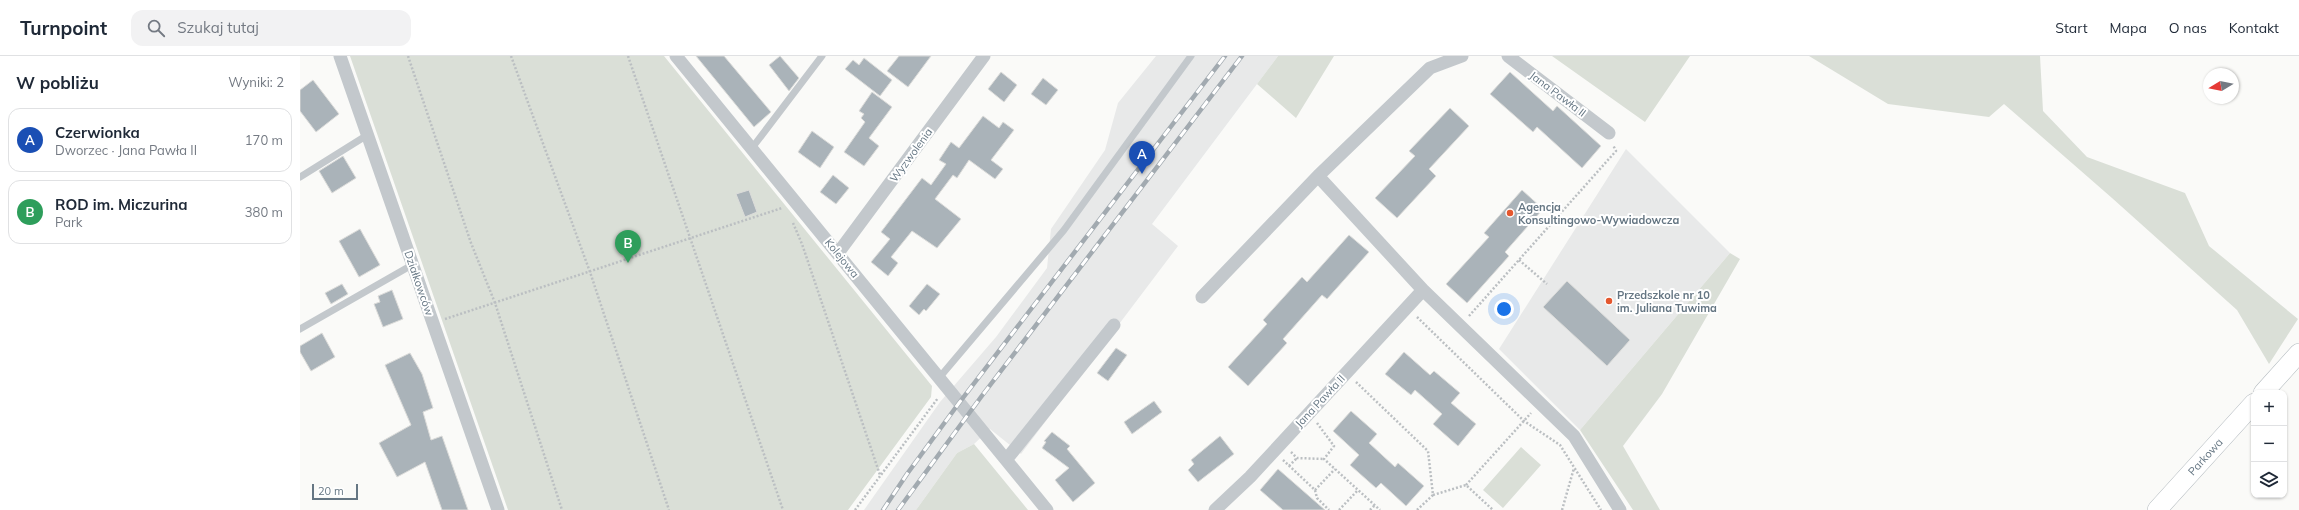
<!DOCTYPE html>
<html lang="pl">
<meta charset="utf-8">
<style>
:root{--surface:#fff;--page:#f2f2f3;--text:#1f2937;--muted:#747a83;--line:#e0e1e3;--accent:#e4572e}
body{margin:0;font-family:Mulish,sans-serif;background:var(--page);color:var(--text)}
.controls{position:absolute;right:12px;bottom:12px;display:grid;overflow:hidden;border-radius:8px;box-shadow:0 1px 3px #0004}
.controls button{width:36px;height:36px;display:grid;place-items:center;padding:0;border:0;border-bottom:1px solid var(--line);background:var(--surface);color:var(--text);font:20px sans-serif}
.compass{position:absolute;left:1903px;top:12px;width:36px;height:36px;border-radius:50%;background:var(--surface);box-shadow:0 1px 3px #0004;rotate:260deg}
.scale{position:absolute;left:12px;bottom:10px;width:46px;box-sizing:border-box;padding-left:4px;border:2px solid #657683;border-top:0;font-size:11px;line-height:14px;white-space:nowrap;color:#657683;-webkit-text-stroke:3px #fff;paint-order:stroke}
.you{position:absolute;left:1204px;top:253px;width:14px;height:14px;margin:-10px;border:3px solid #fff;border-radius:50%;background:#1a73e8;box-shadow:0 0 0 6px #1a73e833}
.badge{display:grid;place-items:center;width:26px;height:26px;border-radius:50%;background:var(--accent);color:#fff;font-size:13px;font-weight:700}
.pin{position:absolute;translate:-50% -33px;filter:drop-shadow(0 1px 2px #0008)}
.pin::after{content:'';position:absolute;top:21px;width:14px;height:12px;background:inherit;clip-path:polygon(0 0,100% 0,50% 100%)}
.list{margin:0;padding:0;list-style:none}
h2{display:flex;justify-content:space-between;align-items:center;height:52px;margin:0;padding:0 16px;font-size:17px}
h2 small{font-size:13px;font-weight:400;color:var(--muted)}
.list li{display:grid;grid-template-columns:26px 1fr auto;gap:12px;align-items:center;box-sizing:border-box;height:64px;margin:0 8px 8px;padding:0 8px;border:1px solid var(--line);border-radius:12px}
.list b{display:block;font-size:15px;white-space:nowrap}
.list p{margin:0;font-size:13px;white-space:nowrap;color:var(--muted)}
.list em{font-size:13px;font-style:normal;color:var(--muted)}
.icon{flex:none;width:22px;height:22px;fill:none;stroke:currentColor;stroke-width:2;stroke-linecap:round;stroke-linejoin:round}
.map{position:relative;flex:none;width:1999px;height:454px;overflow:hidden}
header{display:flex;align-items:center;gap:24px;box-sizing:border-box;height:56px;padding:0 20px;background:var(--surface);border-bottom:1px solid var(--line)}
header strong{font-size:19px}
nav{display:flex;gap:22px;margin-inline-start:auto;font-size:14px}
.search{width:280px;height:36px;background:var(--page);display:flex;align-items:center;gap:10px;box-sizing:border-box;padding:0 14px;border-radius:12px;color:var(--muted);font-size:15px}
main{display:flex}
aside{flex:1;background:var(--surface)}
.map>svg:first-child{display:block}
.built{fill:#e8e9e9}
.green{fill:#dadfd7}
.building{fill:#aab3b9;stroke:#dcdcda}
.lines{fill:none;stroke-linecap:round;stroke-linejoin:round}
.secondary-casing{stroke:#b3babf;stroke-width:20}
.path{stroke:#bbbfc2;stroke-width:2.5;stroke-dasharray:2 2;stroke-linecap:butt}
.lane{stroke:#c3c8cc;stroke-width:7}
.street{stroke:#c3c8cc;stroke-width:13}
.secondary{stroke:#fff;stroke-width:19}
.rail-casing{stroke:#a2aab0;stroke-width:4.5}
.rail{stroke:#fff;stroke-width:3;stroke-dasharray:9;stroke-linecap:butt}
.poi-dot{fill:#e4572e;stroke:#fff;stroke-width:1.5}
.labels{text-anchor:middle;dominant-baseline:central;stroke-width:4;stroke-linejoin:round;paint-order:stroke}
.street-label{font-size:11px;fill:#657683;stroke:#fff}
.poi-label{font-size:11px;font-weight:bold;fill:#657683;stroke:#fff;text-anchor:start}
</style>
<header>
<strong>Turnpoint</strong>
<div class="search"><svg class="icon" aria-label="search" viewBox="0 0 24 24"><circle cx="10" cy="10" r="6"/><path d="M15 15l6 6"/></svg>Szukaj tutaj</div>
<nav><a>Start</a><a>Mapa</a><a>O nas</a><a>Kontakt</a></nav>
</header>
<main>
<aside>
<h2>W pobliżu<small>Wyniki: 2</small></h2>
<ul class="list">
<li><span class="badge" style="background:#1a4fb4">A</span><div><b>Czerwionka</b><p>Dworzec · Jana Pawła II</p></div><em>170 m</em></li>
<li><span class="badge" style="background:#2e9e5b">B</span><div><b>ROD im. Miczurina</b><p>Park</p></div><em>380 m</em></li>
</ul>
</aside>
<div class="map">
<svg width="1999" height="454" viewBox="0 0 1999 454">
<rect width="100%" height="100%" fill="#fafaf8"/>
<path class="built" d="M 856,0 L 978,0 L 852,168 L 878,190 L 721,398 L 690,373 L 674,388 L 657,397 L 616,454 L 564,454 L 640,346 L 696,281 L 747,212 L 751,173 L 805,94 L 818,47 Z
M 1326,93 L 1430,197 L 1280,374 L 1199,293 Z"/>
<path class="green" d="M 50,0 L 364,0 L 632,330 L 631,341 L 548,454 L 208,454 Z
M 978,0 L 1034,0 L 996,62 L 957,28 Z
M 1252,0 L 1390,0 L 1345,66 Z
M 1509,0 L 1740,0 L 1743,55 L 1787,101 L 1885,137 L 1909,190 L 1998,263 L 1969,308 L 1937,254 L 1812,142 L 1704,48 L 1689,61 L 1588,48 Z
M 1430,197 L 1440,203 L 1362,338 L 1323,390 L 1360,454 L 1333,454 L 1280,374 Z
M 674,388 L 728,454 L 616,454 L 657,397 Z
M 1221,391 L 1241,409 L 1203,452 L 1183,434 Z"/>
<path class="building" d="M 396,0 L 424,0 L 471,56 L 454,71 Z
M 480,0 L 499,22 L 489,35 L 469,9 Z
M 599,0 L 631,0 L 608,31 L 587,15 Z
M 564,2 L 592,24 L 580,40 L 545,13 L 553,4 L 559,9 Z
M 701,16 L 717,29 L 704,46 L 688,33 Z
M 1210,16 L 1253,55 L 1257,50 L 1301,90 L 1282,112 L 1237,71 L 1233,76 L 1190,38 Z
M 743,22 L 758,34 L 746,49 L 731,38 Z
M 13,24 L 39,58 L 16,76 L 0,55 L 0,34 Z
M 572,36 L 592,51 L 569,82 L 579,90 L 564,110 L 544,96 L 565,66 L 561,62 L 564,58 L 559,55 Z
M 1150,52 L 1169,70 L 1129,113 L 1136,120 L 1097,162 L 1075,142 L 1115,100 L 1109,95 Z
M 683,60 L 699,72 L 703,66 L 714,74 L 691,104 L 703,113 L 695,123 L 669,104 L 657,122 L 653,119 L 635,143 L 661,163 L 637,192 L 612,175 L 591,201 L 598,207 L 588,220 L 571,206 L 590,183 L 581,176 L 622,122 L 631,129 L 646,108 L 639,104 L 651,86 L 659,92 Z
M 512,75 L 534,91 L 520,112 L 498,96 Z
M 43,100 L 56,122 L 32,137 L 19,115 Z
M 533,119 L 549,132 L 536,148 L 520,136 Z
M 449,134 L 457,156 L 445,161 L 436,138 Z
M 1222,134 L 1243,153 L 1205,196 L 1209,200 L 1167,247 L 1146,228 L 1189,181 L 1184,177 Z
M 60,173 L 80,209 L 59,221 L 39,185 Z
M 1049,179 L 1069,196 L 1027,243 L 1022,239 L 983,283 L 987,287 L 948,330 L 928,311 L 967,268 L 963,264 L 1002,221 L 1007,226 Z
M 1267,225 L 1330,284 L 1307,310 L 1243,251 Z
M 42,228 L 48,238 L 31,248 L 25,237 Z
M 627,228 L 640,238 L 626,255 L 624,253 L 619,259 L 609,250 Z
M 92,234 L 103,263 L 83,271 L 74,248 L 80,246 L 78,240 Z
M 22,277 L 35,301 L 11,315 L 0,296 L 0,290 Z
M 816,292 L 827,299 L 808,325 L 797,317 Z
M 1104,296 L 1130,319 L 1134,315 L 1160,337 L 1151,347 L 1176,368 L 1158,390 L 1133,368 L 1142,358 L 1115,334 L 1111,339 L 1085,318 Z
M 110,297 L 122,318 L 133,352 L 123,356 L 131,384 L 142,380 L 168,454 L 142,454 L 125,406 L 97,421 L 79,387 L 111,369 L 85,309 Z
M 854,345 L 862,356 L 832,378 L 824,366 Z
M 1051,355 L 1077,378 L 1069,387 L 1095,411 L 1098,407 L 1124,430 L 1106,450 L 1081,427 L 1076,432 L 1050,409 L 1059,399 L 1033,375 Z
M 752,376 L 770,390 L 767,393 L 795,427 L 773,446 L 755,424 L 769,412 L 742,392 L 746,386 L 744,385 Z
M 920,380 L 934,398 L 898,426 L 888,414 L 894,408 L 891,404 Z
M 978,413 L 1025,454 L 983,454 L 960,434 Z"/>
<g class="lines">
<defs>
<g id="secondary">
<path d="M 1963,337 L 1999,297"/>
<path id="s1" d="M 1857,454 L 1954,347"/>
</g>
</defs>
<use href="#secondary" class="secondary-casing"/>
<path class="path" d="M 108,0 L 171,187 L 195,247 L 262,454
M 211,0 L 290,216 L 369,454
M 328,0 L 483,454
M 493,167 L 502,188 L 580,419
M 1219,204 L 1247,228
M 1169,260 L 1316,95 L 1313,89
M 1117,261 L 1224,365 L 1260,389 L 1301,454
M 145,263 L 482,152
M 1056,326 L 1128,395 L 1133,439 L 1117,454
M 1017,367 L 1034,390 L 1024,403 L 1080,454
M 991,396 L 997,402 L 1024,403
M 983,404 L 1015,434 L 1017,442 L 1029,454
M 989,410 L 997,402
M 1166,429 L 1231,357
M 1015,434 L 1035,413
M 1133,439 L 1166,429 L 1193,454
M 555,454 L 638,342
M 1039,454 L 1058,434
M 1070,454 L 1075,449
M 1262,454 L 1274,412"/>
<path class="lane" d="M 452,92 L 522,0
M 0,121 L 69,78
M 0,273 L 112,209
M 639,322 L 764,174 L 891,0"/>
<path class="street" d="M 40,0 L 198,454
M 376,0 L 747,454
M 1208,0 L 1309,77
M 538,197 L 684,0
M 1123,234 L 1018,120 L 1130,12 L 1162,0
M 902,241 L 1018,120
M 706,404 L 814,269
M 915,454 L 950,421 L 1123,234 L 1274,380 L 1320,454"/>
<use href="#secondary" class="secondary"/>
<defs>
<path id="rail" d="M 583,454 L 607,418 L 659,347 L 925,0
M 598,454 L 681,341 L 942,0"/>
</defs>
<use href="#rail" class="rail-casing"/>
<use href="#rail" class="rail"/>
</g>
<g class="poi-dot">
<circle cx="1210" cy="157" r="4"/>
<circle cx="1309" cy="245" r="4"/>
</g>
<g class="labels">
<g class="street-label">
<text transform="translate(1258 38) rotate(37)">Jana Pawła II</text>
<text transform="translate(611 99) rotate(-54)">Wyzwolenia</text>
<text transform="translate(542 202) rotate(51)">Kolejowa</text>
<text transform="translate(119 227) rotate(71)">Działkowców</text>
<text transform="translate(1020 345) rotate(-47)">Jana Pawła II</text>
<text stroke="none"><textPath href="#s1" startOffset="72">Parkowa</textPath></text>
</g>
<g class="poi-label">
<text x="1218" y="151">Agencja<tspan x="1218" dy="13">Konsultingowo-Wywiadowcza</tspan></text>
<text x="1317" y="239">Przedszkole nr 10<tspan x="1317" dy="13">im. Juliana Tuwima</tspan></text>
</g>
</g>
</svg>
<div class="controls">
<button>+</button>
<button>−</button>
<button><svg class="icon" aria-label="layers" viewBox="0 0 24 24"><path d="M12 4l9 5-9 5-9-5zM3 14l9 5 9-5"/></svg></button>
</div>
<svg class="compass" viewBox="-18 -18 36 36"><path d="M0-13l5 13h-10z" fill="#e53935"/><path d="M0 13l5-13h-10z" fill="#747a83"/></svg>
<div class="scale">20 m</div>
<div class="you"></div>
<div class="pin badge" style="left:842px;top:118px;background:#1a4fb4">A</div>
<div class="pin badge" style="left:328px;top:207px;background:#2e9e5b">B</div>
</div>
</main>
